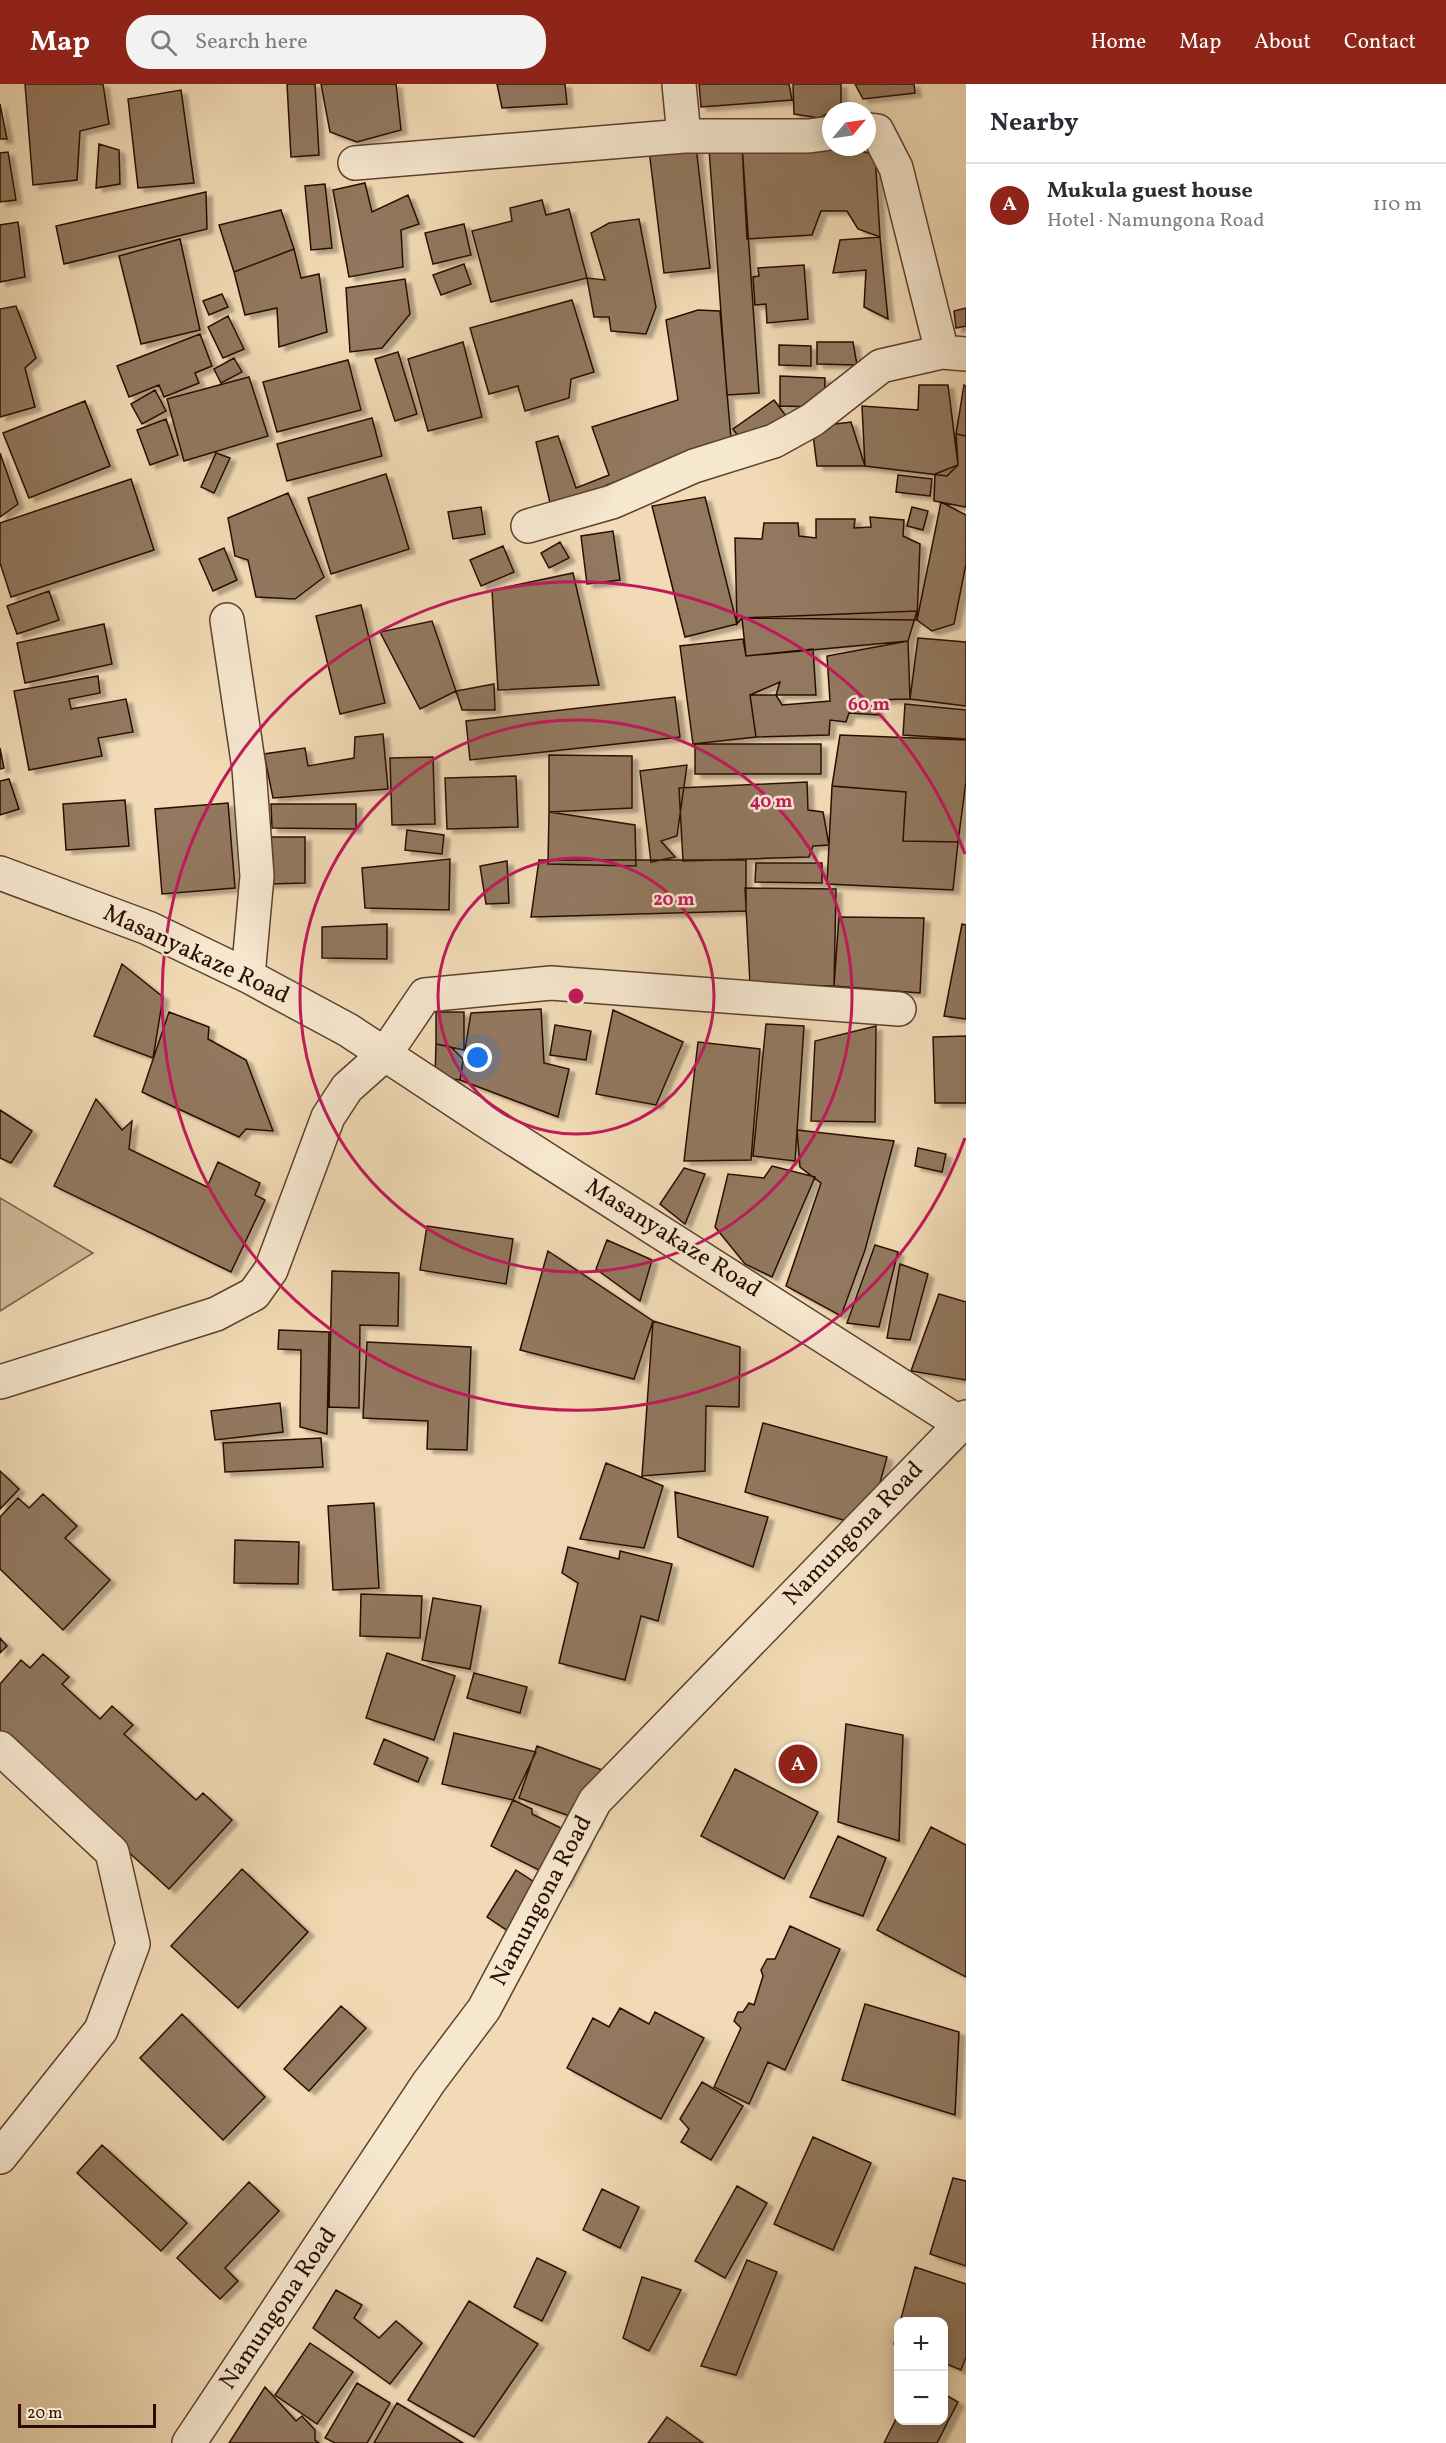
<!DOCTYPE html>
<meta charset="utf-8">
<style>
:root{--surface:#fff;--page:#f2f2f3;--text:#2b2b33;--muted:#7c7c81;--line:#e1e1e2;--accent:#8f2418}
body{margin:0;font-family:Vollkorn,serif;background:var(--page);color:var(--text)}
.controls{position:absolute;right:18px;bottom:18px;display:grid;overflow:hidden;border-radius:12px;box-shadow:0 3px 15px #0003}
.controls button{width:54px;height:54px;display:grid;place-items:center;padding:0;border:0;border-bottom:2px solid var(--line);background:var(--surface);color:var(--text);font:30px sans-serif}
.compass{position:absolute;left:822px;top:18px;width:54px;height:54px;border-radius:50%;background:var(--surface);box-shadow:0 3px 15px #0003;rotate:61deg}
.scale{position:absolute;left:18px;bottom:15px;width:138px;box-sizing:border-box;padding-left:6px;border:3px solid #2b0d00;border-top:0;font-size:16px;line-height:21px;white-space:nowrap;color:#2b0d00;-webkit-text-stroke:4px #f6e7cf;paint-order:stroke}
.you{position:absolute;left:478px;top:974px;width:21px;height:21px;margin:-15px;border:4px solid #fff;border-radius:50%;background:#1a73e8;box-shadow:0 0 0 9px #1a73e833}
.badge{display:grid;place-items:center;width:39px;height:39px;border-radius:50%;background:var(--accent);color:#fff;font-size:20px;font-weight:700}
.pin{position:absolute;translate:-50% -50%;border:3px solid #fff;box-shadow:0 2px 6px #0006}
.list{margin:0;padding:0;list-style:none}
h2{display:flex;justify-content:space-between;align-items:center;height:78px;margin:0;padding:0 24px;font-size:26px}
h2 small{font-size:20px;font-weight:400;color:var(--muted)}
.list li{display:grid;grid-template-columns:39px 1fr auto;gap:18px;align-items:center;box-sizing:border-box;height:84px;padding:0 24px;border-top:2px solid var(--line)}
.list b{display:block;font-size:22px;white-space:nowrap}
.list p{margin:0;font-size:20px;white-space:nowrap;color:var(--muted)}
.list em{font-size:20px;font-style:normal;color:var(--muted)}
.icon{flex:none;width:33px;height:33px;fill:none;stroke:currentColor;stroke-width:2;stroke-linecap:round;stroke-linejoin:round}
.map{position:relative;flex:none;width:966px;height:2359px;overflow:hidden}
header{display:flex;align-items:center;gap:36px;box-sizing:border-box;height:84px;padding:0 30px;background:var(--accent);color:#fff}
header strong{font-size:28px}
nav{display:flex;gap:33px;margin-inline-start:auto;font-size:21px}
.search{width:420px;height:54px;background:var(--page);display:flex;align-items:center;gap:15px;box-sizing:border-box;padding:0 21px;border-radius:24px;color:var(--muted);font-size:22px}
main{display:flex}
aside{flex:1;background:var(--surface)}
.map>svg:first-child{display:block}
.green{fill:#cfb796;stroke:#7d624b;stroke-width:1.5}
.building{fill:#92785e;stroke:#2b0d00;stroke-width:1.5;filter:url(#shadow)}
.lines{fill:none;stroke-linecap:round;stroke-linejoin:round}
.minor-casing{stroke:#5c402d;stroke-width:36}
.tertiary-casing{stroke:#5c402d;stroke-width:36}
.minor{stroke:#f6e7cf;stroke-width:33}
.tertiary{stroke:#f6e7cf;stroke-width:33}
.ring{fill:none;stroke:#c2185b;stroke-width:3}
.labels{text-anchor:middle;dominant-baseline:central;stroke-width:5;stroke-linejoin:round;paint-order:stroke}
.street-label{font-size:24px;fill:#2b0d00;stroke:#f6e7cf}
.centre{fill:#c2185b;stroke:#f6e7cf;stroke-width:3}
.ring-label{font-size:18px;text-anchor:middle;font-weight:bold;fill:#c2185b;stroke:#f6e7cf;stroke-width:5;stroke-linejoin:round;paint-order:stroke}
</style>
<header>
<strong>Map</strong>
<div class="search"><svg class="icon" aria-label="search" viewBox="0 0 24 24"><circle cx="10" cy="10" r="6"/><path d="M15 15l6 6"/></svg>Search here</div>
<nav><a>Home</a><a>Map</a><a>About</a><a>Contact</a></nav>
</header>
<main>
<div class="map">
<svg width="966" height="2359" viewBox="0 0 966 2359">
<defs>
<filter id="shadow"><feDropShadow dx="6" dy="4" stdDeviation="1.5" flood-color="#0004"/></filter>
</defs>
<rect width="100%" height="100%" fill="#f1dab5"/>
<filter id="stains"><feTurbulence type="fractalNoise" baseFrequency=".00333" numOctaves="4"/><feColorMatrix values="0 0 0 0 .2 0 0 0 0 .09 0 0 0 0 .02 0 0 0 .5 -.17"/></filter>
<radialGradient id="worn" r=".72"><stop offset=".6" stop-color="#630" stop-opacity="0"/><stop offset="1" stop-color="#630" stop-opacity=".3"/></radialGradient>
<path class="green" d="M 0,1114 L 93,1169 L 0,1227 Z"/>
<path class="building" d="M 25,0 L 103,0 L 109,40 L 80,47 L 77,96 L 33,101 Z
M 287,0 L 315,0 L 319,71 L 291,73 Z
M 321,0 L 396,0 L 401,46 L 357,58 L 330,48 Z
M 497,0 L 565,0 L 567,20 L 502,24 Z
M 699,0 L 789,0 L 792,16 L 701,23 Z
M 793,0 L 841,0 L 841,23 L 819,34 L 794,30 Z
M 855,0 L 914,0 L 915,9 L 863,15 Z
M 181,6 L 194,99 L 138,104 L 128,15 Z
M 0,20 L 7,55 L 0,55 Z
M 99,60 L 119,66 L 120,100 L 96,104 Z
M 742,61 L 759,309 L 727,311 L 709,65 Z
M 742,61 L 838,63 L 875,70 L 880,153 L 858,145 L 847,127 L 821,127 L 812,151 L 747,155 Z
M 696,62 L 710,184 L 664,189 L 649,66 Z
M 8,68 L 16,116 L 0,118 L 0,69 Z
M 365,99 L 372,128 L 408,111 L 419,140 L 401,146 L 403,183 L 349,193 L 333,106 Z
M 325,100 L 332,164 L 311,166 L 305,102 Z
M 206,108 L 207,145 L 64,180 L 56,142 Z
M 542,116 L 546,131 L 569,125 L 587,194 L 491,218 L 472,147 L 512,137 L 510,124 Z
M 281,126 L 294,165 L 234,188 L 219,141 Z
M 639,135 L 656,223 L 646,250 L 611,247 L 609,233 L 594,233 L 587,194 L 605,196 L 591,149 L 609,139 Z
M 18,138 L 25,193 L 0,198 L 0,141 Z
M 464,140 L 471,171 L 433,180 L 425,149 Z
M 880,153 L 888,235 L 864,223 L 866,186 L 833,189 L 840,156 Z
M 180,155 L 200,246 L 141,260 L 119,172 Z
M 294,165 L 301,194 L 319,190 L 327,248 L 279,263 L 277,224 L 245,231 L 234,188 Z
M 464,180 L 471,200 L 441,211 L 433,191 Z
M 804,181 L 808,235 L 767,239 L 766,220 L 755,221 L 753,193 L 759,192 L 758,184 Z
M 405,195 L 410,230 L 382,264 L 350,268 L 346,204 Z
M 222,210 L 228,223 L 209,231 L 203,217 Z
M 572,216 L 594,288 L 571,295 L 569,314 L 525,327 L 518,302 L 489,310 L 470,244 Z
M 16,222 L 36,274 L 25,284 L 35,323 L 0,333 L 0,225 Z
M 966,224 L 966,242 L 956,244 L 954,227 Z
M 698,226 L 720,227 L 731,355 L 607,401 L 594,410 L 551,423 L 536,358 L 558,352 L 576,404 L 609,391 L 592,343 L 678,316 L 666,236 Z
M 228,232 L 244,265 L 223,274 L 208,243 Z
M 200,250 L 212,282 L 195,289 L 199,299 L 164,313 L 159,301 L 129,313 L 117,282 Z
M 463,258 L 482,333 L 428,347 L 408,275 Z
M 817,258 L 853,258 L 857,281 L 817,280 Z
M 779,261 L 811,262 L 811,282 L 779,281 Z
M 398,268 L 417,330 L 395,337 L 375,275 Z
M 234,274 L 242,288 L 221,299 L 214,285 Z
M 348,276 L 361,326 L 277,348 L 263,298 Z
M 780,292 L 825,294 L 824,323 L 780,322 Z
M 249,293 L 268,352 L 184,377 L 167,315 Z
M 919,301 L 948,301 L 958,381 L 947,392 L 865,382 L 862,322 L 918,326 Z
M 964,301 L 966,302 L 966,352 L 956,350 Z
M 155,306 L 166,327 L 142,340 L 131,320 Z
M 774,316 L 786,332 L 745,362 L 733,345 Z
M 85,317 L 110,382 L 29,414 L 3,349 Z
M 372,334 L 382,372 L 287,397 L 277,360 Z
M 166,335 L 178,371 L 150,381 L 137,346 Z
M 851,338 L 865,382 L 817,382 L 812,343 Z
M 956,350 L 966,352 L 966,423 L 934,417 L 935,390 L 958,381 Z
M 0,369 L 18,420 L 0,433 Z
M 216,369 L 230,374 L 214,409 L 201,403 Z
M 386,390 L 409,465 L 331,490 L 308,414 Z
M 898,391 L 932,395 L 930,412 L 896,408 Z
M 131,395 L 154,466 L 11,513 L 0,479 L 0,439 Z
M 288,409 L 324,493 L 295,515 L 256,513 L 248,476 L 235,472 L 228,434 Z
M 705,413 L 737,540 L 685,553 L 652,422 Z
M 941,418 L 966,431 L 966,480 L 954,540 L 932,547 L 917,536 Z
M 481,423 L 485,450 L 453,455 L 448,428 Z
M 912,423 L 928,427 L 923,446 L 907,442 Z
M 870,433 L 904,436 L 903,452 L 920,460 L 917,536 L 742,534 L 737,540 L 735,454 L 762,455 L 764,439 L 798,439 L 799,452 L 816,454 L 816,435 L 855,435 L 854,444 L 871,443 Z
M 613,447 L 620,496 L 587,500 L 581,452 Z
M 560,458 L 569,474 L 549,484 L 541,469 Z
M 503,462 L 514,488 L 481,502 L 470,476 Z
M 224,464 L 237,496 L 213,507 L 199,475 Z
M 573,489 L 599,601 L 498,606 L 492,506 Z
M 49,507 L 59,536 L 17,550 L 7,522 Z
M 361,521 L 385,619 L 340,630 L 316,532 Z
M 917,527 L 908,557 L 746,572 L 742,534 Z
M 432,537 L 456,607 L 420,625 L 380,548 Z
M 104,540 L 112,580 L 25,599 L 17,559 Z
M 918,554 L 966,558 L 966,622 L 910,615 Z
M 743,555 L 746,572 L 813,565 L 816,611 L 776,611 L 780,598 L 750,611 L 756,653 L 693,660 L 680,562 Z
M 908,557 L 910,615 L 873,616 L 879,631 L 849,629 L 846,638 L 830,636 L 829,651 L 756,653 L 750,611 L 776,611 L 782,621 L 830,617 L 827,572 Z
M 98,592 L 100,609 L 69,615 L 71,625 L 126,615 L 133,648 L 98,654 L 102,672 L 29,686 L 14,607 Z
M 494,600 L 495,626 L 462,626 L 456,607 Z
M 675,613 L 680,653 L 470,676 L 466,637 Z
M 905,620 L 966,626 L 966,655 L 903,651 Z
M 383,650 L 388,705 L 273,714 L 264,670 L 305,664 L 308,682 L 354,674 L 355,653 Z
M 840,651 L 966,656 L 966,697 L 958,758 L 903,757 L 906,708 L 832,702 Z
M 695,660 L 821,660 L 821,690 L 695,690 Z
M 0,664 L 4,684 L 0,685 Z
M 549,671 L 632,672 L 632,724 L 549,728 Z
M 433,673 L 435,740 L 392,741 L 390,674 Z
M 687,681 L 677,752 L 661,757 L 675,773 L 651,778 L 640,687 Z
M 516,692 L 518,743 L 447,745 L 445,694 Z
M 9,695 L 19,725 L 0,731 L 0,697 Z
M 807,698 L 808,726 L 823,728 L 829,761 L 813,762 L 809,773 L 683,777 L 679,704 Z
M 832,702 L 906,708 L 903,757 L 958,758 L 953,806 L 827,800 Z
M 125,716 L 129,762 L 66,766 L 63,720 Z
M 228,719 L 235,804 L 162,810 L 155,725 Z
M 271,720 L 356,720 L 356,745 L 272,744 Z
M 549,728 L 635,741 L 636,782 L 548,780 Z
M 407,746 L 444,751 L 442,770 L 405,766 Z
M 267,753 L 305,753 L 305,799 L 268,800 Z
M 450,775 L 449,826 L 365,824 L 362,784 Z
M 539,776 L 746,776 L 746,827 L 531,833 Z
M 507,777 L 509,819 L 486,820 L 480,782 Z
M 756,779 L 822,779 L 822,799 L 755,798 Z
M 745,804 L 836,805 L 834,902 L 750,900 Z
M 839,833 L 924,834 L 920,909 L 834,902 Z
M 387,840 L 387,875 L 322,874 L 322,843 Z
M 962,840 L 966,841 L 966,935 L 944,932 Z
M 122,880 L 163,913 L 153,974 L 94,952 Z
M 541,925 L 544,979 L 569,985 L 558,1033 L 460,996 L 471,929 Z
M 613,926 L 683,958 L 656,1021 L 596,1010 Z
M 169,928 L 209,943 L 208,955 L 246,976 L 273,1047 L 246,1045 L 239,1053 L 142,1008 Z
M 436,928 L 464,928 L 464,966 L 436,960 Z
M 766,940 L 804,942 L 795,1077 L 753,1072 Z
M 555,941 L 591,947 L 586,976 L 550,971 Z
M 876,942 L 875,1038 L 811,1037 L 815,957 Z
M 966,952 L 966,1019 L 935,1019 L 933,953 Z
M 698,958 L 760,965 L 751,1076 L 684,1077 Z
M 436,960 L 451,963 L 463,975 L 460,996 L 435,993 Z
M 96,1015 L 122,1046 L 132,1037 L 129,1065 L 207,1103 L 218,1078 L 260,1099 L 255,1111 L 265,1116 L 231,1188 L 54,1102 Z
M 0,1026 L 32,1047 L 11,1079 L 0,1074 Z
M 797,1046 L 894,1057 L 865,1166 L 841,1232 L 786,1202 L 821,1099 L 800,1083 Z
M 918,1064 L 946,1070 L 942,1088 L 915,1082 Z
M 772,1082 L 815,1093 L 772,1193 L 745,1180 L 715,1143 L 728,1090 L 764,1094 Z
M 684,1084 L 705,1090 L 685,1140 L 660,1120 Z
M 427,1142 L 513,1155 L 506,1200 L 420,1186 Z
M 607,1156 L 652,1176 L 640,1217 L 596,1185 Z
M 875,1161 L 898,1168 L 879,1243 L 847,1239 Z
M 548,1167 L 653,1237 L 634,1295 L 520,1266 Z
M 900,1180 L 928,1190 L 910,1256 L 887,1254 Z
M 332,1187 L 399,1189 L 398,1242 L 360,1241 L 359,1324 L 329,1323 Z
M 939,1210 L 966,1218 L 966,1296 L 911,1287 Z
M 653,1237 L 740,1263 L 739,1323 L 706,1322 L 705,1387 L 642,1392 Z
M 279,1246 L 329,1248 L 327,1350 L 300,1343 L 301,1266 L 278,1265 Z
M 367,1258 L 471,1263 L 467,1366 L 427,1365 L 428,1337 L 363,1334 Z
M 280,1319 L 283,1348 L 215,1356 L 211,1327 Z
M 763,1339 L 887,1373 L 868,1443 L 745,1408 Z
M 321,1354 L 323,1383 L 225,1388 L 223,1359 Z
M 606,1379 L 663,1402 L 644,1464 L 580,1455 Z
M 0,1387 L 19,1405 L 0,1425 Z
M 675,1408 L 768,1433 L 753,1483 L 678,1453 Z
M 43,1410 L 77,1442 L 65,1454 L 110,1496 L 63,1546 L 0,1485 L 0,1433 L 18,1414 L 29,1424 Z
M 374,1419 L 379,1504 L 333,1506 L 328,1422 Z
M 235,1456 L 299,1458 L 298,1500 L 234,1499 Z
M 568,1463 L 619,1475 L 620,1467 L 672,1480 L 658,1537 L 641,1532 L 625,1596 L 559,1579 L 578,1499 L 562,1489 Z
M 361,1510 L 422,1512 L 420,1554 L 360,1552 Z
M 433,1514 L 481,1522 L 470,1585 L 422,1576 Z
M 0,1554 L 7,1562 L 0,1569 Z
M 387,1569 L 455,1592 L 434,1656 L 366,1634 Z
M 43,1570 L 69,1593 L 62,1600 L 100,1635 L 112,1622 L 133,1641 L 124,1650 L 196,1716 L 203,1709 L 232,1736 L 169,1805 L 0,1651 L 0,1600 L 21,1576 L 30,1584 Z
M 474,1589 L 527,1603 L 520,1629 L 467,1614 Z
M 846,1640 L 903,1651 L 899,1757 L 838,1738 Z
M 454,1649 L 536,1668 L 513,1716 L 442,1700 Z
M 384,1655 L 428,1674 L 418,1698 L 374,1680 Z
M 537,1662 L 613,1690 L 595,1741 L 519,1714 Z
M 735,1685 L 818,1728 L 784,1795 L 701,1752 Z
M 513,1716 L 532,1725 L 532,1730 L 586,1756 L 565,1799 L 491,1762 Z
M 931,1743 L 966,1761 L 966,1893 L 877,1846 Z
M 838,1752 L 886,1774 L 863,1832 L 810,1813 Z
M 242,1785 L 308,1848 L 238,1924 L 171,1862 Z
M 516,1786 L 552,1810 L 523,1857 L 487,1833 Z
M 790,1842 L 840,1865 L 785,1986 L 768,1978 L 749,2020 L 714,2003 L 741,1944 L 734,1937 L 738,1928 L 743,1928 L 749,1919 L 754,1921 L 763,1892 L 761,1886 L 767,1875 L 775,1875 Z
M 865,1920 L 959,1948 L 955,2031 L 842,1996 Z
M 341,1922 L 366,1944 L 309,2007 L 284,1985 Z
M 620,1924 L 649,1940 L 655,1928 L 704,1954 L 661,2035 L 567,1984 L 593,1934 L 609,1943 Z
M 182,1930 L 265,2013 L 223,2056 L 140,1974 Z
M 702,1998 L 743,2022 L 711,2076 L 681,2058 L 689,2045 L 680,2035 Z
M 813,2053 L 871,2079 L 833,2166 L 774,2140 Z
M 102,2061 L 187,2139 L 161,2167 L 77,2089 Z
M 953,2094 L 966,2097 L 966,2182 L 930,2170 Z
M 249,2098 L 279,2127 L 225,2184 L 238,2197 L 220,2215 L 177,2174 Z
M 737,2102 L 767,2119 L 725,2194 L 695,2177 Z
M 602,2105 L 639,2123 L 620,2164 L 583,2146 Z
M 537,2174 L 566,2188 L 542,2237 L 514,2223 Z
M 747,2176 L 777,2188 L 736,2291 L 701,2282 Z
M 915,2183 L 966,2200 L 966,2273 L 961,2286 L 944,2279 L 944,2238 L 900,2238 Z
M 642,2193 L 681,2206 L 649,2267 L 623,2254 Z
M 336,2206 L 362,2221 L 354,2234 L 379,2254 L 396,2237 L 422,2259 L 390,2300 L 313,2244 Z
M 469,2217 L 538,2260 L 474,2353 L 408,2316 Z
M 898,2243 L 898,2261 L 894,2260 Z
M 310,2259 L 353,2288 L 317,2340 L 275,2311 Z
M 357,2299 L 390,2319 L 367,2359 L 335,2359 L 325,2354 Z
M 265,2303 L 296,2337 L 302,2332 L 315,2346 L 315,2356 L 319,2359 L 229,2359 Z
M 944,2310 L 958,2318 L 937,2359 L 884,2359 L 898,2331 L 898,2336 L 944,2336 Z
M 397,2319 L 463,2359 L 374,2359 Z
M 667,2333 L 703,2359 L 648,2359 Z"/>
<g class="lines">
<defs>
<path id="minor" d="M 679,0 L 684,52
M 867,46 L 877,47 L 896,84 L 942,268
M 355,79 L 684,52 L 809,52 L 831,49
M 528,442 L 612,418 L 694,382 L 774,357 L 812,336 L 881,282 L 942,268 L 966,270
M 227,536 L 249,684 L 257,792 L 248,892
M 0,789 L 148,844 L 248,892 L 348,946 L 486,1037 L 961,1340 L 966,1333
M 0,1298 L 216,1230 L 254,1210 L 271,1186 L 328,1033 L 347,1004 L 385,970 L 425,911 L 551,899 L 899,925
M 0,1664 L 112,1768 L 133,1860 L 101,1946 L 0,2073"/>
<path id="tertiary" d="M 189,2359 L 429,1998 L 484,1925 L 595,1717 L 961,1340 L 966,1342"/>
</defs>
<use href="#minor" class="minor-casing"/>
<use href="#tertiary" class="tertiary-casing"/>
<use href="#minor" class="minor"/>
<use href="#tertiary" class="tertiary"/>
</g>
<g class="ring">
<circle cx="576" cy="912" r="138"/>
<circle cx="576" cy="912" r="276"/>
<path d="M965 1054A414 414 0 1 1 965 770"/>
</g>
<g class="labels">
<g class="street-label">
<text transform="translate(196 871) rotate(25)">Masanyakaze Road</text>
<text transform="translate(673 1155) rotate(32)">Masanyakaze Road</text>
<text transform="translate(854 1450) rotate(-46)">Namungona Road</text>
<text transform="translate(542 1817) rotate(-62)">Namungona Road</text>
<text transform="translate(279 2225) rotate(-56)">Namungona Road</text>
</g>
</g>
<circle cx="576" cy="912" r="9" class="centre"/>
<g class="ring-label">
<text x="869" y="626">60 m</text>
<text x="771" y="723">40 m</text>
<text x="674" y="821">20 m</text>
</g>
<rect width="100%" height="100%" filter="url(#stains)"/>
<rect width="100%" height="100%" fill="url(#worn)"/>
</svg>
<div class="controls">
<button>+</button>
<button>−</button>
</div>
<svg class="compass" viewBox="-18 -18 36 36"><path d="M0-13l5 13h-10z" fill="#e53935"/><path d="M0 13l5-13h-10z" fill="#7c7c81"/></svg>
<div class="scale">20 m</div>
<div class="you"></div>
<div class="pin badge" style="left:798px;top:1680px">A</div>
</div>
<aside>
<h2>Nearby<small></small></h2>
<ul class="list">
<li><span class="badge">A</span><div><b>Mukula guest house</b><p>Hotel · Namungona Road</p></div><em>110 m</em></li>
</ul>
</aside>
</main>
